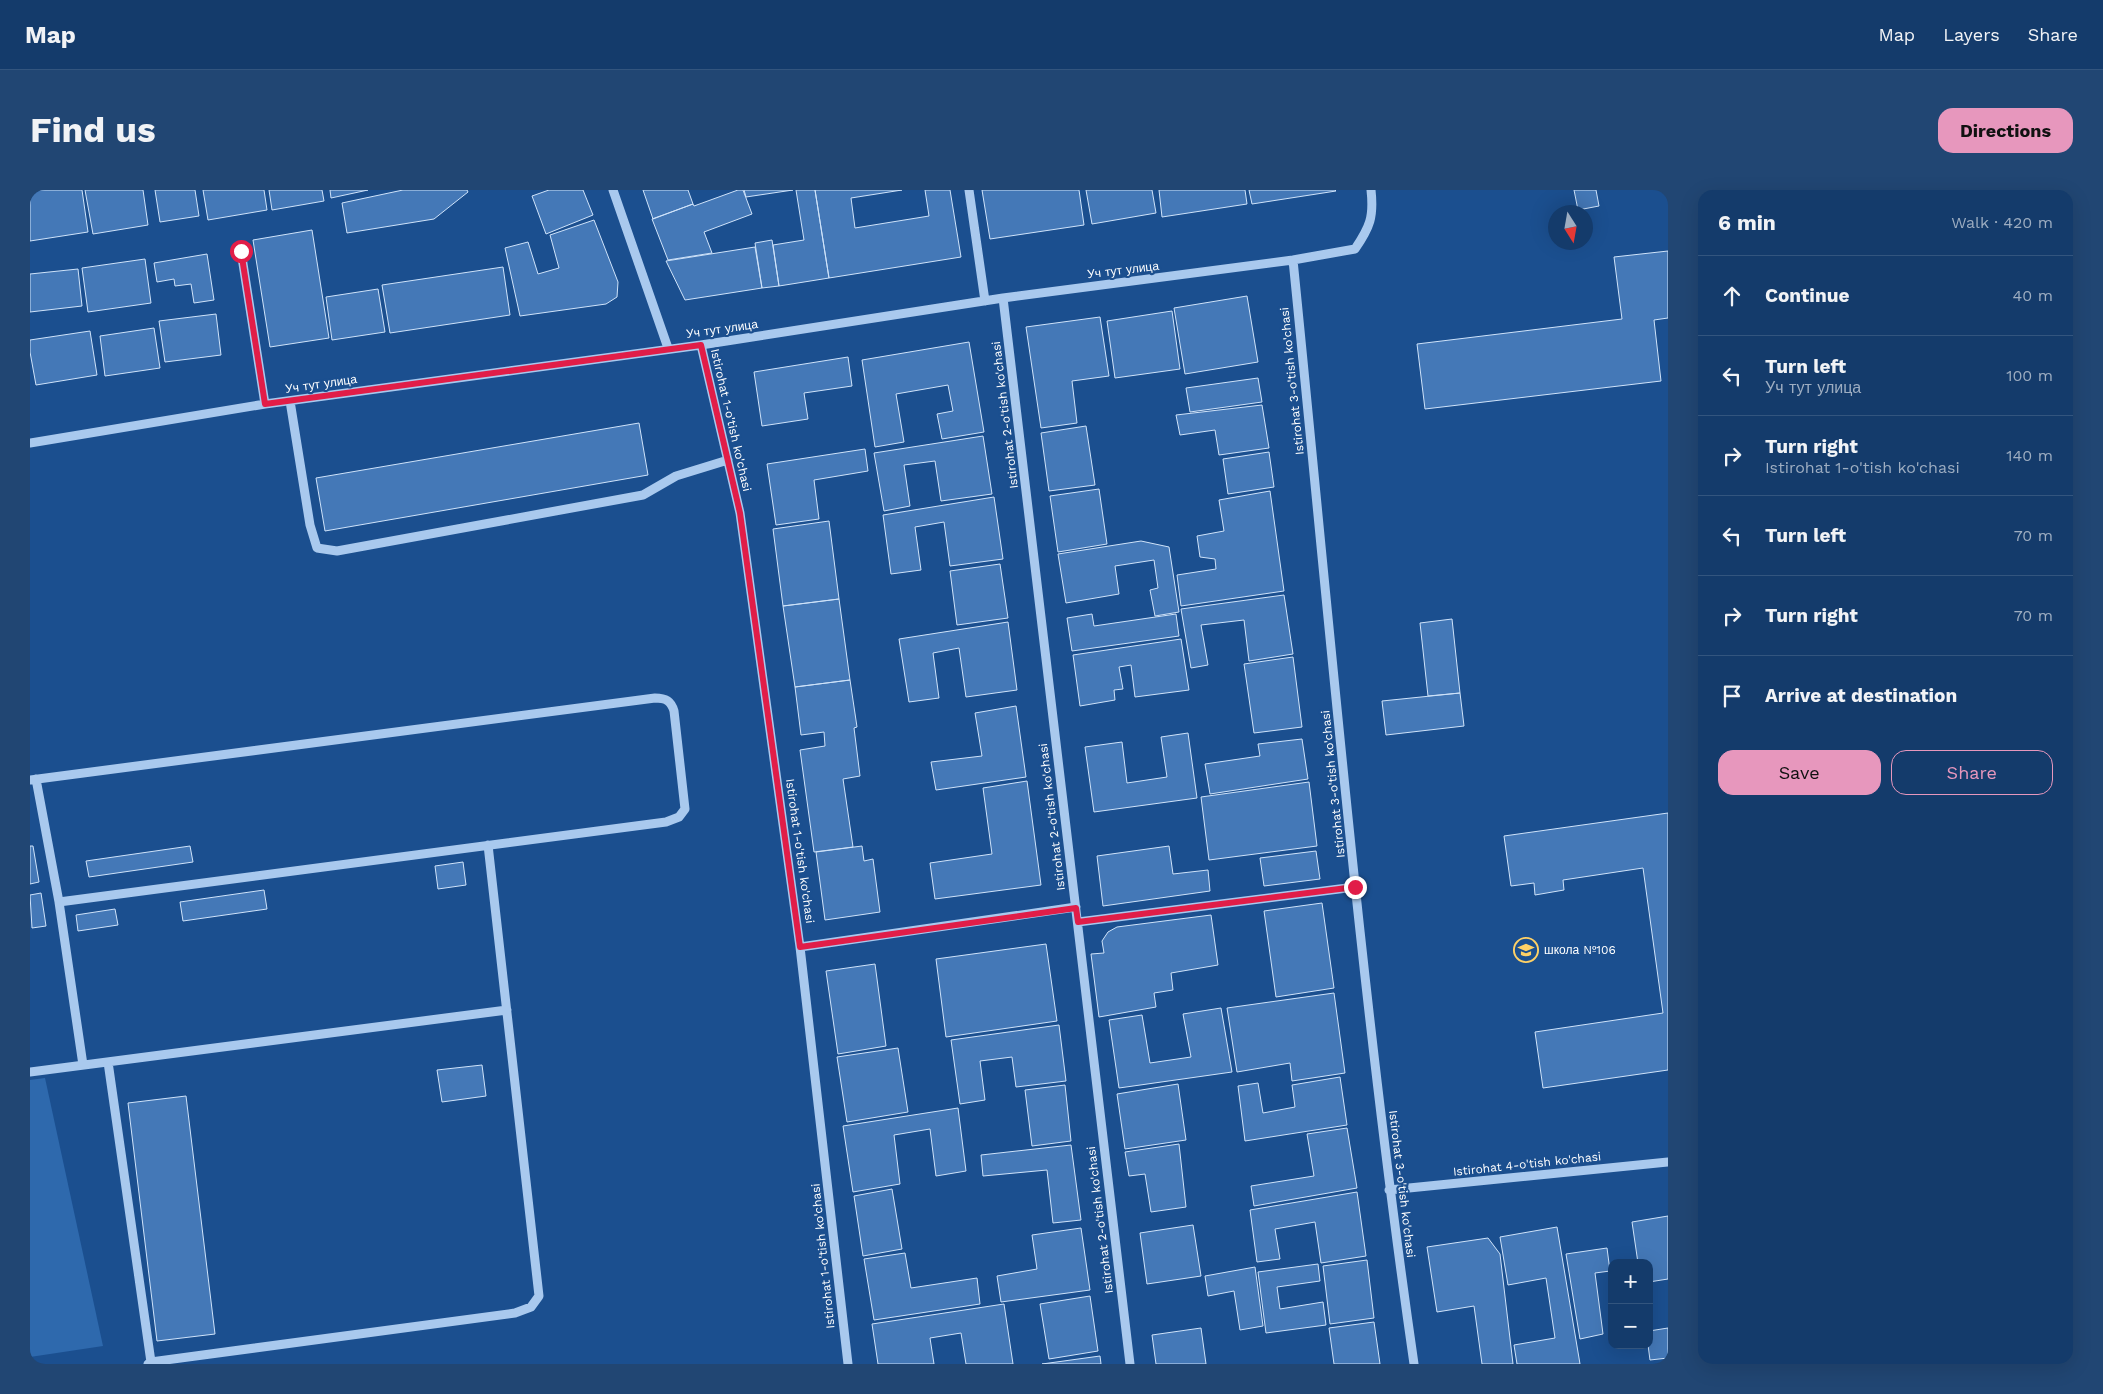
<!DOCTYPE html>
<meta charset="utf-8">
<style>
:root{--surface:#143b6b;--page:#214673;--text:#f1f3f6;--muted:#9dadc1;--line:#33557e;--accent:#e797bd}
body{margin:0;font-family:"Work Sans",sans-serif;background:var(--page);color:var(--text)}
.controls{position:absolute;right:15px;bottom:15px;display:grid;overflow:hidden;border-radius:10px;box-shadow:0 5px 20px #0002}
.controls button{width:45px;height:45px;display:grid;place-items:center;padding:0;border:0;border-bottom:1px solid var(--line);background:var(--surface);color:var(--text);font:25px sans-serif}
.compass{position:absolute;left:1518px;top:15px;width:45px;height:45px;border-radius:50%;background:var(--surface);box-shadow:0 5px 20px #0002;rotate:169deg}
.stop{position:absolute;width:15px;height:15px;margin:-11px;border:4px solid #e11d48;border-radius:50%;background:#fff}
.stop.end{background:#e11d48;border-color:#fff;box-shadow:0 1px 5px #0008}
.list{margin:0;padding:0;list-style:none}
h2{display:flex;justify-content:space-between;align-items:center;height:65px;margin:0;padding:0 20px;font-size:21px}
h2 small{font-size:16px;font-weight:400;color:var(--muted)}
.list li{display:grid;grid-template-columns:32px 1fr auto;gap:15px;align-items:center;box-sizing:border-box;height:80px;padding:0 20px;border-top:1px solid var(--line)}
.list b{display:block;font-size:19px;white-space:nowrap}
.list p{margin:0;font-size:16px;white-space:nowrap;color:var(--muted)}
.list em{font-size:16px;font-style:normal;color:var(--muted)}
.actions{display:flex;gap:10px;padding:15px 20px}
.actions a{flex:1;padding:11px 0;border:1px solid var(--accent);border-radius:15px;text-align:center;font-size:18px;color:var(--accent)}
.actions .main{background:var(--accent);color:#111}
.icon{flex:none;width:28px;height:28px;fill:none;stroke:currentColor;stroke-width:2;stroke-linecap:round;stroke-linejoin:round}
.map{position:relative;flex:none;width:1638px;height:1174px;overflow:hidden;border-radius:15px}
header{display:flex;align-items:center;gap:30px;box-sizing:border-box;height:70px;padding:0 25px;background:var(--surface);border-bottom:1px solid var(--line)}
header strong{font-size:24px}
nav{display:flex;gap:28px;margin-inline-start:auto;font-size:18px}
.intro{display:flex;align-items:center;justify-content:space-between;box-sizing:border-box;height:120px;padding:0 30px}
h1{margin:0;font-size:35px}
.button{padding:12px 22px;border-radius:15px;background:var(--accent);color:#111;font-size:18px;font-weight:700}
main{display:flex;gap:30px;padding:0 30px}
aside{flex:1;background:var(--surface);border-radius:15px;box-shadow:0 5px 20px #0002}
.map>svg:first-child{display:block}
.green{fill:#2e69ad}
.building{fill:#4478b7;stroke:#cfe3fa}
.lines{fill:none;stroke-linecap:round;stroke-linejoin:round}
.minor{stroke:#a9c9ee;stroke-width:9}
.route{stroke:#e11d48;stroke-width:6}
.labels{text-anchor:middle;dominant-baseline:central;stroke-width:4.5;stroke-linejoin:round;paint-order:stroke}
.street-label{font-size:12px;fill:#fff;stroke:#1b4f8f}
.poi-label{font-size:12px;fill:#fff;stroke:#1b4f8f;text-anchor:start}
</style>
<header>
<strong>Map</strong>
<nav><a>Map</a><a>Layers</a><a>Share</a></nav>
</header>
<div class="intro"><h1>Find us</h1><a class="button">Directions</a></div>
<main>
<div class="map">
<svg width="1638" height="1174" viewBox="0 0 1638 1174">
<rect width="100%" height="100%" fill="#1b4f8f"/>
<path class="green" d="M 15,888 L 73,1156 L 0,1167 L 0,890 Z"/>
<path class="building" d="M 0,0 L 52,0 L 58,42 L 0,51 Z
M 55,0 L 113,0 L 118,35 L 63,44 Z
M 125,0 L 165,0 L 169,26 L 130,32 Z
M 173,0 L 234,0 L 237,20 L 178,30 Z
M 239,0 L 292,0 L 294,11 L 242,20 Z
M 300,0 L 338,0 L 301,8 Z
M 373,0 L 437,0 L 438,2 L 404,29 L 317,43 L 312,13 Z
M 519,0 L 553,0 L 563,25 L 516,44 L 502,6 Z
M 613,0 L 658,0 L 663,14 L 623,29 Z
M 708,0 L 713,0 L 722,24 L 674,42 L 682,63 L 638,70 L 622,29 L 663,14 L 664,16 Z
M 714,0 L 763,0 L 716,7 Z
M 766,0 L 785,0 L 799,88 L 749,96 L 743,55 L 774,50 Z
M 785,0 L 872,0 L 821,8 L 825,38 L 899,26 L 895,0 L 920,0 L 931,67 L 799,88 Z
M 952,0 L 1049,0 L 1054,35 L 960,49 Z
M 1056,0 L 1122,0 L 1126,23 L 1062,34 Z
M 1129,0 L 1215,0 L 1217,14 L 1132,27 Z
M 1219,0 L 1305,0 L 1306,1 L 1222,14 Z
M 1544,0 L 1566,0 L 1569,16 L 1548,20 Z
M 564,30 L 588,92 L 587,107 L 576,114 L 490,126 L 475,58 L 498,52 L 508,84 L 529,78 L 520,45 Z
M 282,40 L 299,148 L 240,157 L 223,50 Z
M 742,50 L 749,96 L 732,98 L 725,53 Z
M 725,57 L 732,98 L 655,110 L 636,71 Z
M 1638,61 L 1638,128 L 1624,130 L 1631,191 L 1395,219 L 1387,154 L 1592,129 L 1584,67 Z
M 177,64 L 184,110 L 164,113 L 161,94 L 145,96 L 144,89 L 127,92 L 124,73 Z
M 115,69 L 121,113 L 58,122 L 52,78 Z
M 473,77 L 480,125 L 360,143 L 352,95 Z
M 48,79 L 52,116 L 0,122 L 0,84 Z
M 348,99 L 355,142 L 302,150 L 296,107 Z
M 1217,106 L 1228,172 L 1155,184 L 1144,118 Z
M 1142,121 L 1150,179 L 1085,188 L 1077,131 Z
M 186,124 L 191,165 L 135,172 L 129,131 Z
M 1070,127 L 1079,186 L 1042,191 L 1047,233 L 1011,238 L 996,137 Z
M 124,138 L 130,178 L 75,186 L 70,146 Z
M 60,141 L 67,185 L 6,195 L 0,162 L 0,150 Z
M 939,152 L 954,242 L 912,249 L 907,224 L 923,221 L 918,195 L 866,204 L 874,252 L 845,257 L 832,170 Z
M 818,167 L 822,196 L 774,203 L 778,229 L 732,236 L 724,182 Z
M 1228,188 L 1232,212 L 1160,222 L 1156,198 Z
M 1232,215 L 1239,258 L 1189,265 L 1185,240 L 1150,245 L 1146,225 Z
M 609,233 L 618,285 L 295,341 L 286,288 Z
M 1056,236 L 1065,295 L 1019,301 L 1011,243 Z
M 953,246 L 962,304 L 911,311 L 905,271 L 874,275 L 880,316 L 854,321 L 844,263 Z
M 835,259 L 838,281 L 784,290 L 789,329 L 746,335 L 737,274 Z
M 1239,262 L 1244,297 L 1198,304 L 1193,269 Z
M 1069,299 L 1077,354 L 1028,362 L 1020,306 Z
M 1240,301 L 1254,401 L 1151,416 L 1147,385 L 1186,379 L 1185,369 L 1170,367 L 1167,346 L 1194,341 L 1189,310 Z
M 964,307 L 973,369 L 920,376 L 914,332 L 885,337 L 891,380 L 861,384 L 853,325 Z
M 799,331 L 809,409 L 753,416 L 743,339 Z
M 1111,351 L 1139,357 L 1149,422 L 1125,426 L 1120,400 L 1128,398 L 1124,370 L 1085,376 L 1089,404 L 1036,413 L 1028,364 Z
M 970,374 L 978,428 L 927,435 L 920,381 Z
M 1254,405 L 1263,464 L 1219,471 L 1214,430 L 1171,435 L 1178,475 L 1161,478 L 1151,419 Z
M 809,409 L 820,490 L 765,497 L 753,416 Z
M 1062,424 L 1064,436 L 1146,424 L 1149,446 L 1042,461 L 1037,428 Z
M 1422,429 L 1430,503 L 1398,506 L 1390,433 Z
M 978,432 L 987,500 L 936,507 L 929,458 L 903,463 L 909,508 L 879,512 L 869,449 Z
M 1151,449 L 1159,500 L 1105,507 L 1101,475 L 1089,477 L 1093,499 L 1084,500 L 1085,510 L 1050,516 L 1043,465 Z
M 1263,467 L 1272,537 L 1224,543 L 1214,474 Z
M 820,490 L 827,537 L 824,538 L 830,586 L 813,589 L 823,657 L 784,662 L 770,560 L 795,556 L 794,542 L 771,545 L 765,497 Z
M 1430,503 L 1434,536 L 1356,545 L 1352,511 Z
M 986,516 L 996,587 L 906,600 L 901,572 L 952,566 L 945,523 Z
M 1158,543 L 1167,608 L 1064,622 L 1055,557 L 1092,552 L 1097,593 L 1137,587 L 1131,547 Z
M 1272,549 L 1278,589 L 1180,604 L 1175,574 L 1230,566 L 1228,554 Z
M 997,591 L 1011,695 L 905,709 L 900,673 L 962,664 L 953,598 Z
M 1279,592 L 1287,656 L 1179,670 L 1171,607 Z
M 1638,623 L 1638,880 L 1513,898 L 1505,842 L 1633,823 L 1613,678 L 1533,690 L 1534,700 L 1505,705 L 1504,693 L 1481,696 L 1474,646 Z
M 0,656 L 3,656 L 9,692 L 0,694 Z
M 160,656 L 163,672 L 59,687 L 56,671 Z
M 832,656 L 834,671 L 843,669 L 850,722 L 795,730 L 786,662 Z
M 1139,656 L 1143,684 L 1178,680 L 1180,701 L 1073,716 L 1067,666 Z
M 1286,661 L 1290,689 L 1234,696 L 1230,668 Z
M 433,672 L 436,695 L 408,699 L 405,676 Z
M 234,700 L 237,719 L 153,731 L 150,712 Z
M 11,703 L 16,736 L 2,738 L 0,705 Z
M 1292,713 L 1304,798 L 1246,807 L 1234,721 Z
M 85,719 L 88,735 L 48,741 L 46,725 Z
M 1181,725 L 1188,775 L 1141,783 L 1143,800 L 1124,803 L 1126,817 L 1069,827 L 1061,764 L 1074,763 L 1072,751 L 1078,742 L 1087,737 Z
M 1016,754 L 1027,831 L 916,847 L 906,769 Z
M 845,774 L 856,856 L 808,864 L 796,781 Z
M 1304,803 L 1315,883 L 1262,891 L 1260,873 L 1207,882 L 1197,818 Z
M 1191,818 L 1202,882 L 1089,898 L 1079,830 L 1112,825 L 1120,873 L 1161,867 L 1153,824 Z
M 1029,835 L 1036,891 L 986,897 L 982,867 L 950,871 L 955,910 L 930,914 L 921,850 Z
M 868,858 L 878,922 L 817,932 L 807,867 Z
M 452,875 L 456,906 L 412,912 L 407,880 Z
M 1310,887 L 1317,935 L 1215,951 L 1208,896 L 1228,893 L 1233,923 L 1265,917 L 1262,895 Z
M 1148,894 L 1156,950 L 1095,959 L 1087,904 Z
M 1035,895 L 1041,951 L 1002,956 L 995,900 Z
M 156,906 L 185,1144 L 127,1151 L 98,913 Z
M 928,918 L 936,981 L 906,986 L 900,939 L 864,945 L 870,994 L 823,1002 L 813,936 Z
M 1317,938 L 1327,998 L 1224,1016 L 1221,996 L 1284,986 L 1277,944 Z
M 1149,954 L 1156,1017 L 1121,1022 L 1115,984 L 1099,986 L 1095,962 Z
M 1041,955 L 1051,1030 L 1023,1033 L 1017,980 L 953,986 L 951,965 Z
M 862,999 L 872,1059 L 833,1066 L 824,1006 Z
M 1327,1002 L 1336,1066 L 1291,1073 L 1285,1032 L 1245,1039 L 1250,1069 L 1227,1072 L 1220,1020 Z
M 1638,1026 L 1638,1089 L 1619,1092 L 1619,1073 L 1608,1073 L 1602,1032 Z
M 1163,1035 L 1171,1086 L 1117,1094 L 1110,1043 Z
M 1527,1037 L 1550,1174 L 1487,1174 L 1484,1155 L 1525,1148 L 1516,1088 L 1478,1095 L 1470,1047 Z
M 1051,1038 L 1060,1100 L 971,1112 L 967,1086 L 1007,1079 L 1002,1045 Z
M 1458,1048 L 1470,1064 L 1483,1174 L 1452,1174 L 1444,1116 L 1407,1122 L 1397,1057 Z
M 1577,1058 L 1580,1081 L 1565,1083 L 1573,1144 L 1550,1149 L 1536,1064 Z
M 875,1063 L 881,1098 L 947,1088 L 950,1114 L 844,1130 L 834,1069 Z
M 1337,1070 L 1344,1128 L 1300,1134 L 1293,1076 Z
M 1288,1074 L 1290,1091 L 1247,1097 L 1250,1119 L 1293,1112 L 1296,1135 L 1236,1143 L 1228,1082 Z
M 1225,1077 L 1233,1136 L 1210,1140 L 1204,1101 L 1178,1106 L 1175,1086 Z
M 1060,1106 L 1068,1161 L 1019,1169 L 1010,1114 Z
M 974,1114 L 983,1174 L 936,1174 L 931,1143 L 900,1148 L 904,1174 L 848,1174 L 842,1134 Z
M 1344,1132 L 1350,1174 L 1304,1174 L 1299,1138 Z
M 1171,1138 L 1176,1174 L 1126,1174 L 1122,1145 Z
M 1638,1138 L 1638,1168 L 1620,1170 L 1618,1155 L 1619,1141 Z
M 1070,1166 L 1071,1174 L 1012,1174 Z"/>
<g class="lines">
<path class="minor" d="M 583,0 L 638,158
M 939,0 L 955,111
M 211,61 L 235,214
M 1263,70 C 1300,438 1331,808 1384,1174
M 973,108 L 1100,1174
M 671,155 L 710,323 L 770,757 L 818,1174
M 260,211 L 280,335 L 287,358 L 307,361 L 613,305 L 646,286 L 698,270
M 0,253 L 235,214 L 671,155 L 973,108 L 1263,70 L 1325,59 C 1340,37 1344,27 1341,0
M 6,589 L 29,712 L 53,875
M 0,590 L 625,508 C 636,508 641,511 644,521 L 655,619 L 649,627 L 636,632 L 29,712
M 1048,732 L 1325,697
M 770,757 L 1046,717
M 78,872 L 121,1172
M 0,882 L 477,820
M 1359,1000 L 1638,972
M 118,1174 L 121,1172 L 485,1123 L 501,1117 L 509,1106 L 458,655"/>
</g>
<g class="lines">
<path class="route" d="M 211,61 L 235,214 L 671,155 L 710,323 L 770,757 L 1046,718 L 1048,732 L 1325,697"/>
</g>
<defs>
<symbol id="school-ring" viewBox="-11 -11 22 22"><circle r="9.5" fill="#1b4f8f" stroke="#ffd166" stroke-width="1.5"/><path d="M0-5L7-2L0 1L-7-2ZM-4 1L0 2.5L4 1V4Q0 6-4 4Z" fill="#ffd166"/></symbol>
</defs>
<g fill-rule="evenodd">
<use href="#school-ring" x="1482" y="746" width="28" height="28"/>
</g>
<g class="labels">
<g class="street-label">
<text transform="translate(1093 80) rotate(-7)">Уч тут улица</text>
<text transform="translate(692 139) rotate(-8)">Уч тут улица</text>
<text transform="translate(1262 191) rotate(-96)">Istirohat 3-o'tish ko'chasi</text>
<text transform="translate(291 194) rotate(-8)">Уч тут улица</text>
<text transform="translate(975 225) rotate(-97)">Istirohat 2-o'tish ko'chasi</text>
<text transform="translate(701 230) rotate(77)">Istirohat 1-o'tish ko'chasi</text>
<text transform="translate(1303 594) rotate(-96)">Istirohat 3-o'tish ko'chasi</text>
<text transform="translate(1022 627) rotate(-97)">Istirohat 2-o'tish ko'chasi</text>
<text transform="translate(770 661) rotate(82)">Istirohat 1-o'tish ko'chasi</text>
<text transform="translate(1497 974) rotate(-6)">Istirohat 4-o'tish ko'chasi</text>
<text transform="translate(1372 994) rotate(83)">Istirohat 3-o'tish ko'chasi</text>
<text transform="translate(1070 1030) rotate(-97)">Istirohat 2-o'tish ko'chasi</text>
<text transform="translate(793 1066) rotate(-96)">Istirohat 1-o'tish ko'chasi</text>
</g>
<g class="poi-label">
<text x="1514" y="760">школа №106</text>
</g>
</g>
</svg>
<div class="controls">
<button>+</button>
<button>−</button>
</div>
<svg class="compass" viewBox="-18 -18 36 36"><path d="M0-13l5 13h-10z" fill="#e53935"/><path d="M0 13l5-13h-10z" fill="#9dadc1"/></svg>
<div class="stop" style="left:211px;top:61px"></div>
<div class="stop end" style="left:1325px;top:697px"></div>
</div>
<aside>
<h2>6 min<small>Walk · 420 m</small></h2>
<ul class="list">
<li><svg class="icon" aria-label="ahead" viewBox="0 0 24 24"><path d="M12 20V5M6 11l6-6 6 6"/></svg><div><b>Continue</b></div><em>40 m</em></li>
<li><svg class="icon" aria-label="left" viewBox="0 0 24 24"><path d="M17 20v-9H6M10 6l-5 5 5 5"/></svg><div><b>Turn left</b><p>Уч тут улица</p></div><em>100 m</em></li>
<li><svg class="icon" aria-label="right" viewBox="0 0 24 24"><path d="M7 20v-9h11M14 6l5 5-5 5"/></svg><div><b>Turn right</b><p>Istirohat 1-o'tish ko'chasi</p></div><em>140 m</em></li>
<li><svg class="icon" aria-label="left" viewBox="0 0 24 24"><path d="M17 20v-9H6M10 6l-5 5 5 5"/></svg><div><b>Turn left</b></div><em>70 m</em></li>
<li><svg class="icon" aria-label="right" viewBox="0 0 24 24"><path d="M7 20v-9h11M14 6l5 5-5 5"/></svg><div><b>Turn right</b></div><em>70 m</em></li>
<li><svg class="icon" aria-label="arrive" viewBox="0 0 24 24"><path d="M6 21V4h12l-3 4 3 4H6"/></svg><div><b>Arrive at destination</b></div></li>
</ul>
<div class="actions"><a class="main">Save</a><a>Share</a></div>
</aside>
</main>
